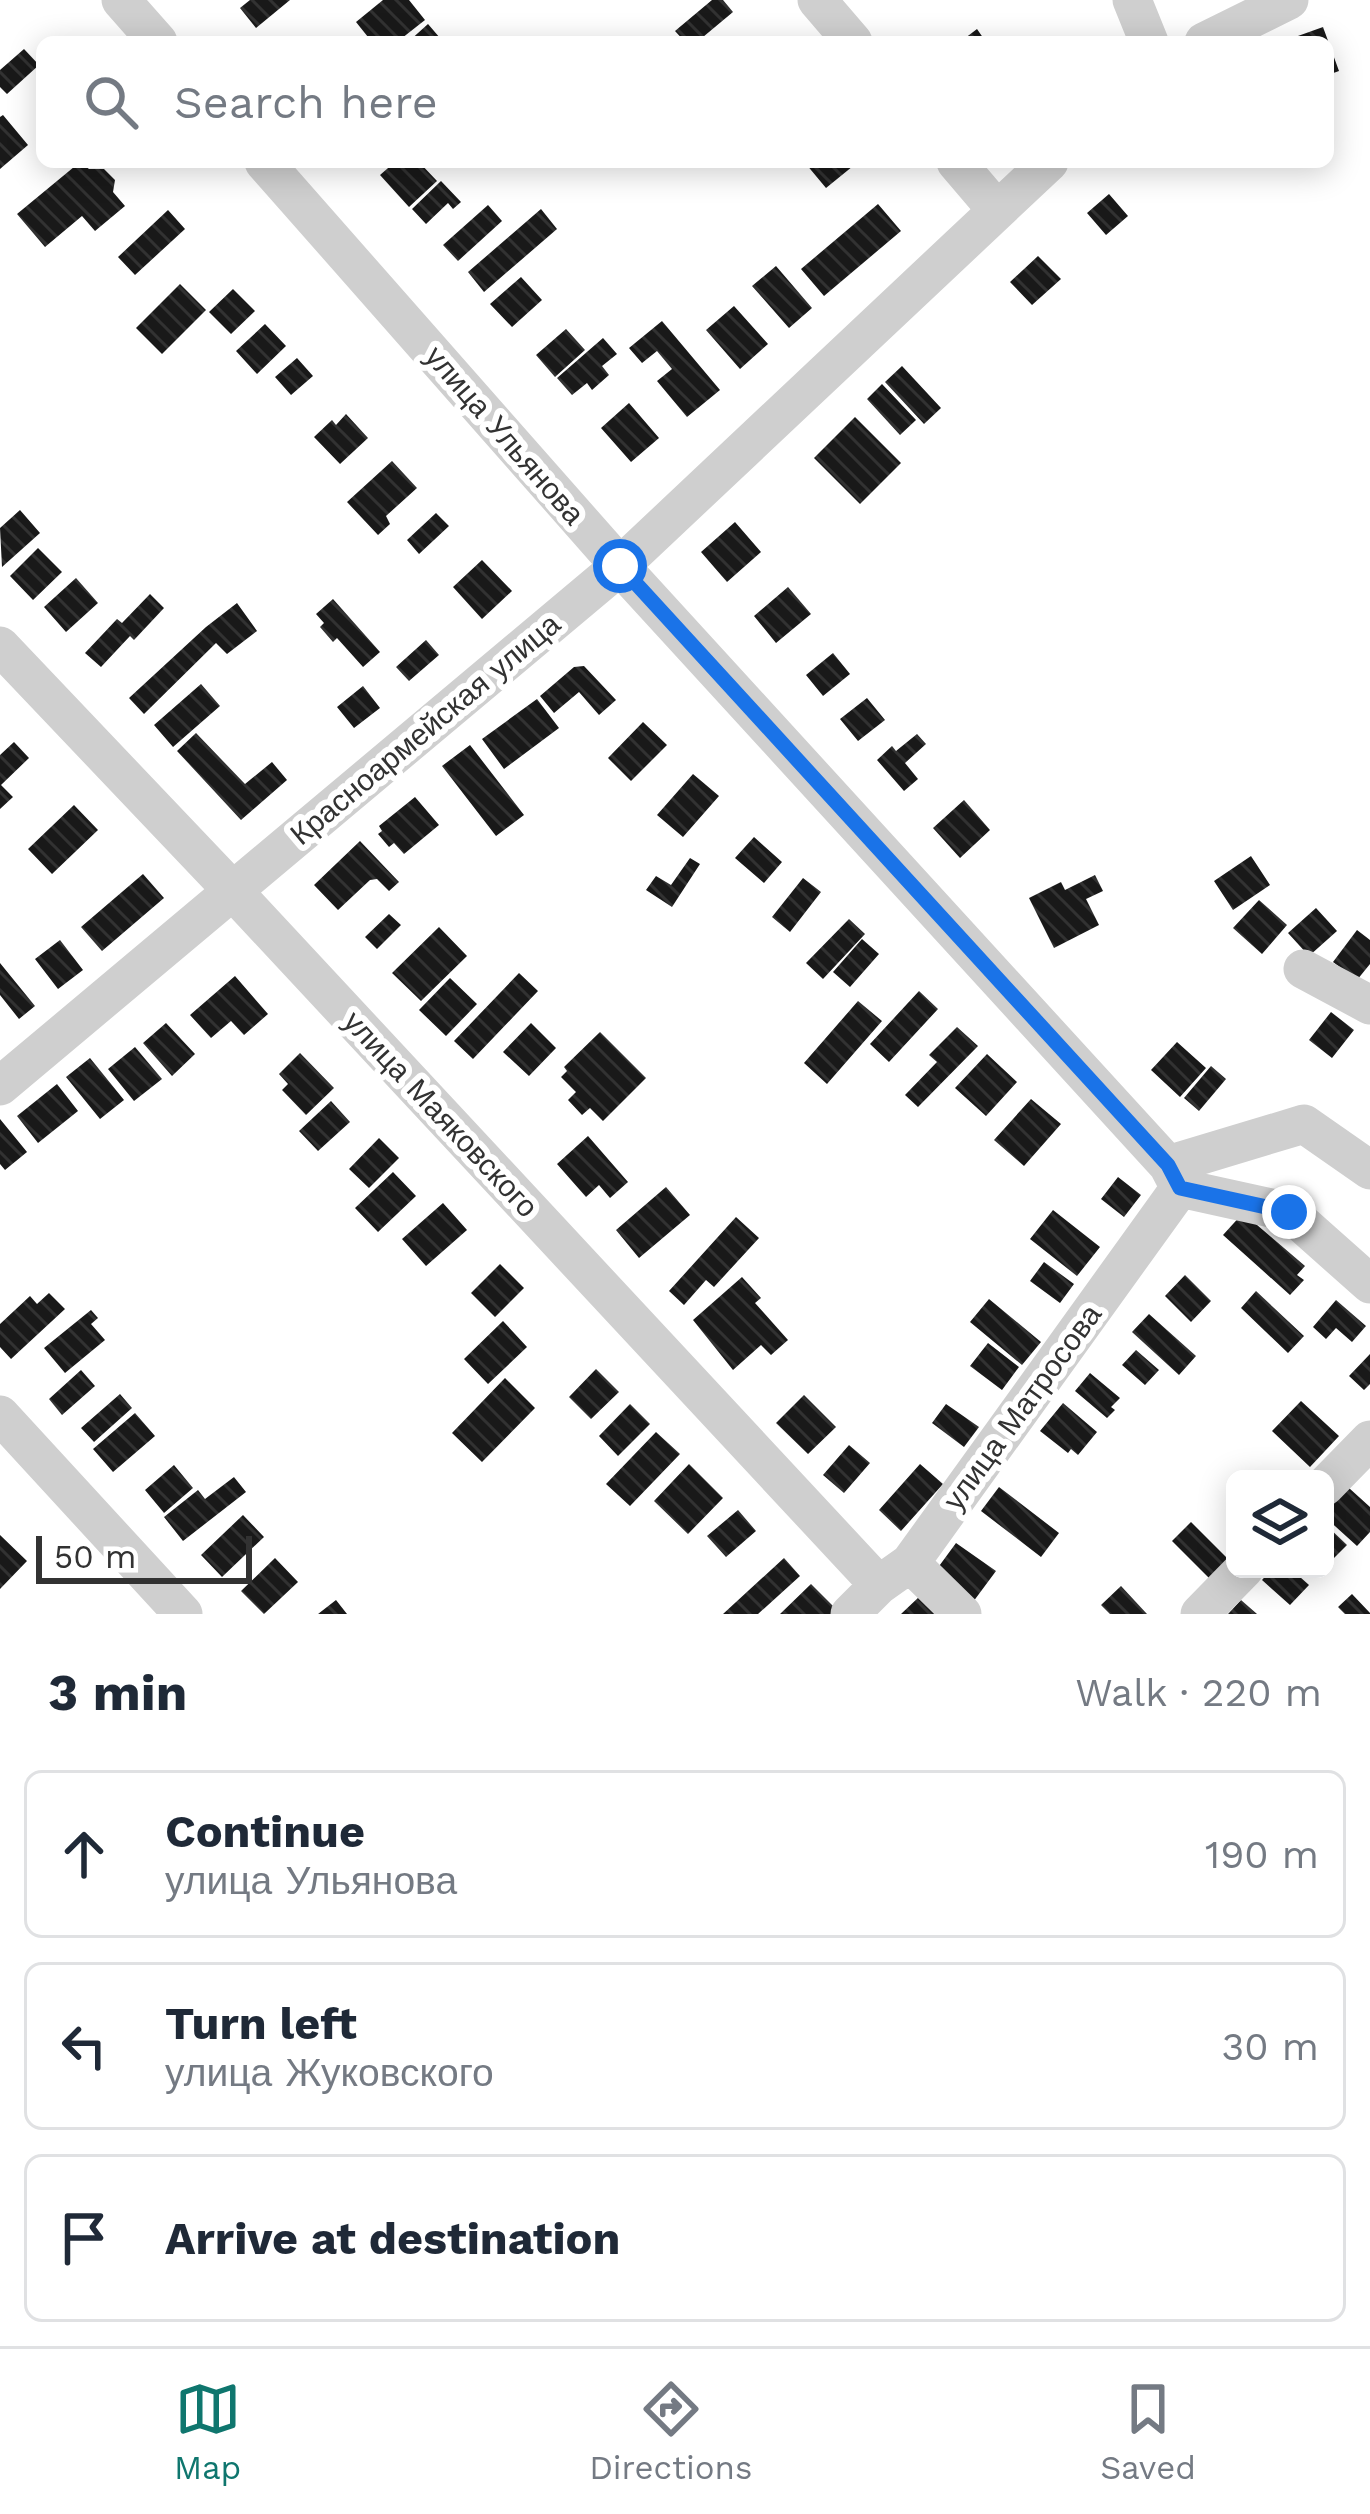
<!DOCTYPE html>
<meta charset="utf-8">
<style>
:root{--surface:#fff;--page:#f2f2f3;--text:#1f2937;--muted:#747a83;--line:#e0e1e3;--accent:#0f766e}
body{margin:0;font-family:"Work Sans",sans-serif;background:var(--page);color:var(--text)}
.controls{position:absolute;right:36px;bottom:36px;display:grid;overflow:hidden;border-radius:18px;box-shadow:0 6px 30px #0003}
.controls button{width:108px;height:108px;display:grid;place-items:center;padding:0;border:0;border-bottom:3px solid var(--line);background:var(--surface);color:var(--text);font:60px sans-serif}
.scale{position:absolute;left:36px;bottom:30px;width:216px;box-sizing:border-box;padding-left:12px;border:6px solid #323232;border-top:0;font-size:33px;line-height:42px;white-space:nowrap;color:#323232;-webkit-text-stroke:9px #fff;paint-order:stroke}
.stop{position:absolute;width:36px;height:36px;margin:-27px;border:9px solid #1a73e8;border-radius:50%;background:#fff}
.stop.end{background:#1a73e8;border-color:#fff;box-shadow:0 3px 12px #0008}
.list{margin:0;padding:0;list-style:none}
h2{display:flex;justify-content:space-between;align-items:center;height:156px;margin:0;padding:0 48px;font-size:51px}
h2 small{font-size:39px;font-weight:400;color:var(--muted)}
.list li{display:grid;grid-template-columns:78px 1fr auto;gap:36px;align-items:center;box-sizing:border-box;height:168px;margin:0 24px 24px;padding:0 24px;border:3px solid var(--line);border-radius:18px}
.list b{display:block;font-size:45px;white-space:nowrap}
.list p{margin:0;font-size:39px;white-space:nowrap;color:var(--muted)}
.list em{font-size:39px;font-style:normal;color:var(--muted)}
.icon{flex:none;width:66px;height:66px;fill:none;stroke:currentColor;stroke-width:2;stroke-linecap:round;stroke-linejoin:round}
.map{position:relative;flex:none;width:1370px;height:1614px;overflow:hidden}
.search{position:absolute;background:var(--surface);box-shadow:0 6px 30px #0003;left:36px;right:36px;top:36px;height:132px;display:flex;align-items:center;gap:30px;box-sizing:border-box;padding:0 42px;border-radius:18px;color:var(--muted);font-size:45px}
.sheet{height:732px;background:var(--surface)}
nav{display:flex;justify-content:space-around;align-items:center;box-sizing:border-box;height:168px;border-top:3px solid var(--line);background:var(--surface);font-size:33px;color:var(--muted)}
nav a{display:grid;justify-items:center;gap:6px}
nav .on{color:var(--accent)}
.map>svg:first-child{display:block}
.building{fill:url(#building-back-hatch)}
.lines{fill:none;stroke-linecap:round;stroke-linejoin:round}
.minor{stroke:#cfcfcf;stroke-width:39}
.route{stroke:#1a73e8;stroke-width:15}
.labels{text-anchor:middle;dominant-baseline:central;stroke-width:12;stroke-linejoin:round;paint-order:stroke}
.street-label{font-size:30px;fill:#323232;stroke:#fff}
</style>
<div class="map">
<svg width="1370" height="1614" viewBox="0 0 1370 1614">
<defs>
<pattern id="building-back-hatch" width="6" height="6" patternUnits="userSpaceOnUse" patternTransform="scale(3)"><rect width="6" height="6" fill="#191919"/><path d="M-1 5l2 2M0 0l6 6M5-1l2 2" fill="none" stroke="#323232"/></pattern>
</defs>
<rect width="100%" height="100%" fill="#fff"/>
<path class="building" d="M 250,0 L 290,0 L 256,28 L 240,8 Z
M 383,0 L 409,0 L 425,20 L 397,42 L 372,42 L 356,22 Z
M 712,0 L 723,0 L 733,12 L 697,42 L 685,42 L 675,31 Z
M 428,24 L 440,38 L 435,42 L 408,42 Z
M 1323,27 L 1339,71 L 1328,75 L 1328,42 L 1284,41 Z
M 977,29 L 986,42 L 960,42 Z
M 24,49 L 39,65 L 7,94 L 0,87 L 0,70 Z
M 3,115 L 28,145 L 0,169 L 0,117 Z
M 80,162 L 89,169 L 104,169 L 115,180 L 113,192 L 125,206 L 95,231 L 82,216 L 45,247 L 17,214 Z
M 395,162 L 419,162 L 437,181 L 409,207 L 380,175 Z
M 808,162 L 858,162 L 826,188 L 806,164 Z
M 441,181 L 461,202 L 453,209 L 448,203 L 426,224 L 412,209 Z
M 1109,194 L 1128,216 L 1106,235 L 1087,213 Z
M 878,204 L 901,231 L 824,296 L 801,269 Z
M 488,205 L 502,221 L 458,261 L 443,245 Z
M 541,209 L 557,229 L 484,292 L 468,272 Z
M 168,210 L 185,229 L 135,275 L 118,257 Z
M 1038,256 L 1061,279 L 1032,305 L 1010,282 Z
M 776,266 L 812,308 L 789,328 L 752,286 Z
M 521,277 L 542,300 L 512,327 L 490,304 Z
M 180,284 L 206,310 L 162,354 L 136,328 Z
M 233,289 L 255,311 L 231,334 L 209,312 Z
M 734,306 L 768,344 L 740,369 L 706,330 Z
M 662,321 L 720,390 L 687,417 L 657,381 L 672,369 L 657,351 L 642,363 L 629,348 Z
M 265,324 L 286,346 L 257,374 L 236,351 Z
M 566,329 L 585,350 L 555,377 L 536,355 Z
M 603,338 L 617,354 L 602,366 L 609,375 L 592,390 L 587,383 L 572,395 L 557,378 Z
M 297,358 L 313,376 L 291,395 L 275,377 Z
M 902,366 L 941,408 L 924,424 L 885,382 Z
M 882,384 L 916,420 L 900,435 L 867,399 Z
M 629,403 L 659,438 L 631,462 L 601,428 Z
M 346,414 L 368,438 L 340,464 L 314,437 L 332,420 L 336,425 Z
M 855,417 L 901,463 L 860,504 L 814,458 Z
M 392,461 L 417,488 L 386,516 L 390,524 L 378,535 L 347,502 Z
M 20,510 L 40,533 L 2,567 L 0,528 Z
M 436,513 L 449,526 L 419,554 L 407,540 Z
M 735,522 L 761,552 L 727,582 L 701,552 Z
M 38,548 L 62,572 L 33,600 L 10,576 Z
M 482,560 L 512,591 L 482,619 L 453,587 Z
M 76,578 L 98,603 L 66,632 L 44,607 Z
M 788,587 L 811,614 L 776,643 L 754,616 Z
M 150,594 L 164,608 L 134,640 L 130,636 L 101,667 L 85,653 L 117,619 L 122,623 Z
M 333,599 L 380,652 L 363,667 L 337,638 L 333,642 L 320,627 L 324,623 L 316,614 Z
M 237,603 L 257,631 L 227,654 L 216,643 L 144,714 L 129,698 L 206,627 Z
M 426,640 L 439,655 L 409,681 L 396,667 Z
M 833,653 L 850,674 L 823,696 L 806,675 Z
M 584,666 L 616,700 L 599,715 L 579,692 L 554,713 L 540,696 L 574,667 Z
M 201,684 L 220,706 L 173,747 L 154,725 Z
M 363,686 L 380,708 L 354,728 L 337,707 Z
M 867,698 L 885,720 L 858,741 L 840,719 Z
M 537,699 L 559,728 L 504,769 L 482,739 Z
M 643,722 L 667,745 L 631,781 L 608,758 Z
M 196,733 L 245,784 L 272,762 L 287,780 L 241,820 L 177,751 Z
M 917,734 L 926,744 L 905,763 L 918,779 L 904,791 L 877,760 L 892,746 L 896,751 Z
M 14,742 L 29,758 L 1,785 L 13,797 L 0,809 L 0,755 Z
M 470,745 L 524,815 L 496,836 L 442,766 Z
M 693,774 L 719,796 L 683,837 L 657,815 Z
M 415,797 L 439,825 L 404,854 L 394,843 L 389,847 L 378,834 L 382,831 L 379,826 Z
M 964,800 L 990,830 L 960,858 L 933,828 Z
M 74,805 L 98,830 L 52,874 L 28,849 Z
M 754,837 L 782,862 L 764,883 L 735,858 Z
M 360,841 L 399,882 L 389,891 L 377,879 L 370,880 L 338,910 L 314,885 Z
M 1251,856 L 1270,885 L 1233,910 L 1214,881 Z
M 690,858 L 700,864 L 672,907 L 646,890 L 656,876 L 671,885 Z
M 143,874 L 164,898 L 102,951 L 81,927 Z
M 1095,875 L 1103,891 L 1086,899 L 1099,925 L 1054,948 L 1029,898 L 1061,882 L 1065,890 Z
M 803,878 L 821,892 L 790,932 L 772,917 Z
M 1259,900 L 1287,925 L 1262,954 L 1233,928 Z
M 1316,908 L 1337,931 L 1309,956 L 1288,933 Z
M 389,914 L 401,925 L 377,949 L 365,937 Z
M 849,919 L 865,934 L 823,979 L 806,963 Z
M 439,927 L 467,956 L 421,1001 L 392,973 Z
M 1357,930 L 1370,940 L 1370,964 L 1357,980 L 1333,962 Z
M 862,939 L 879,954 L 850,987 L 833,972 Z
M 60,940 L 83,970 L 58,989 L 35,959 Z
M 0,963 L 35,1006 L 19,1019 L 0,995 Z
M 519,973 L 538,991 L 473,1059 L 454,1041 Z
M 235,976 L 268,1014 L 244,1035 L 231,1021 L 211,1038 L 190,1015 Z
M 450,978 L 477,1004 L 446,1036 L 419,1010 Z
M 919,991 L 938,1009 L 889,1062 L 870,1044 Z
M 858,1001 L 882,1021 L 827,1084 L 804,1063 Z
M 1331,1012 L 1354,1030 L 1332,1058 L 1309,1040 Z
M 166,1023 L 195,1054 L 172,1076 L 143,1043 Z
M 531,1023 L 556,1048 L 529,1076 L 503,1052 Z
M 957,1027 L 978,1046 L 918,1107 L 905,1095 L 937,1062 L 929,1055 Z
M 600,1032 L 646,1078 L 603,1121 L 590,1108 L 582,1115 L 568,1100 L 576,1092 L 561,1077 L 567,1071 L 564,1067 Z
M 1177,1042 L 1206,1068 L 1180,1097 L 1151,1070 Z
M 135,1047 L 162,1079 L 134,1101 L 108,1069 Z
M 300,1053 L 334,1088 L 306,1115 L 282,1090 L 288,1084 L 279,1074 Z
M 987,1054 L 1017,1082 L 986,1116 L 955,1088 Z
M 90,1058 L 124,1100 L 100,1119 L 66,1077 Z
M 1211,1066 L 1226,1079 L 1199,1111 L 1184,1098 Z
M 57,1084 L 78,1111 L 38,1143 L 17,1116 Z
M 1031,1099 L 1061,1124 L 1024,1166 L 994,1140 Z
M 331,1101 L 350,1122 L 318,1151 L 299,1131 Z
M 0,1119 L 27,1152 L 5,1170 L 0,1164 Z
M 588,1136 L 628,1182 L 610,1198 L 599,1185 L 586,1197 L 557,1164 Z
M 379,1138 L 399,1158 L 369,1188 L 349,1169 Z
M 393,1172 L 416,1196 L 378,1232 L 355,1208 Z
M 1118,1177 L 1141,1195 L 1124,1217 L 1101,1199 Z
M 666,1187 L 690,1215 L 639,1258 L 616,1230 Z
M 443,1203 L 467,1230 L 426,1266 L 402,1239 Z
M 1053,1210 L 1100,1247 L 1077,1276 L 1030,1239 Z
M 1243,1213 L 1305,1266 L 1297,1275 L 1304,1280 L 1290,1295 L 1223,1235 Z
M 736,1217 L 759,1238 L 714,1287 L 706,1280 L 684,1305 L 669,1291 Z
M 1044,1262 L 1074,1284 L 1060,1303 L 1030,1281 Z
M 500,1264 L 524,1288 L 495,1317 L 471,1293 Z
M 1185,1275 L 1211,1301 L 1191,1322 L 1165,1296 Z
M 742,1277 L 761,1298 L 755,1303 L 788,1340 L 771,1355 L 761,1345 L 733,1370 L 693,1320 Z
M 1256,1291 L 1304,1336 L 1288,1353 L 1241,1308 Z
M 49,1293 L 65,1309 L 11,1359 L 0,1347 L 0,1324 L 30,1296 L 37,1304 Z
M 989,1299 L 1041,1342 L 1022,1365 L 970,1322 Z
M 1336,1300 L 1366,1326 L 1352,1342 L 1336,1328 L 1326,1339 L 1313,1327 Z
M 91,1310 L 98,1318 L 91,1324 L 105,1340 L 65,1373 L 44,1348 Z
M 1149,1314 L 1196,1356 L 1179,1375 L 1132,1332 Z
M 503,1321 L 527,1347 L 488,1384 L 464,1359 Z
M 988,1343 L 1019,1367 L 1002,1390 L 970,1366 Z
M 1136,1350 L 1159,1370 L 1145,1385 L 1122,1365 Z
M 1370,1354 L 1370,1384 L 1364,1390 L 1349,1376 Z
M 596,1369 L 619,1392 L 591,1419 L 569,1397 Z
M 81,1370 L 95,1386 L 62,1415 L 49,1399 Z
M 1090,1373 L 1120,1398 L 1111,1407 L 1115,1410 L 1107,1418 L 1075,1391 Z
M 505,1378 L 535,1408 L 482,1462 L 452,1433 Z
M 120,1394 L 132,1408 L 94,1442 L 81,1428 Z
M 804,1395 L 836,1427 L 808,1454 L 776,1423 Z
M 1301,1401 L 1339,1436 L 1310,1467 L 1272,1431 Z
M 1063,1403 L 1097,1432 L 1078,1455 L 1071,1449 L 1068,1453 L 1040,1431 Z
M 630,1404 L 650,1424 L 618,1456 L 599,1436 Z
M 946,1404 L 979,1427 L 964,1447 L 932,1423 Z
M 135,1413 L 155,1436 L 113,1472 L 93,1449 Z
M 656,1432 L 680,1454 L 630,1506 L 606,1484 Z
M 849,1445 L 870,1463 L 844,1493 L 823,1475 Z
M 689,1464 L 723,1498 L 688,1534 L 654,1501 Z
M 920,1464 L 943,1484 L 901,1531 L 879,1510 Z
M 174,1465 L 193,1488 L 164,1513 L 145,1490 Z
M 234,1477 L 246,1492 L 183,1541 L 164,1517 L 198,1490 L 205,1499 Z
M 999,1487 L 1059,1533 L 1041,1557 L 981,1511 Z
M 1349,1488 L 1370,1507 L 1370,1532 L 1357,1546 L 1325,1517 L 1325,1513 Z
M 738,1510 L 756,1531 L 726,1557 L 707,1536 Z
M 243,1515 L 264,1537 L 222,1577 L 201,1555 Z
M 1191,1522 L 1229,1560 L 1210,1579 L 1172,1541 Z
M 1325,1524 L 1347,1545 L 1329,1563 L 1325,1559 Z
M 0,1535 L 27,1561 L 0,1589 Z
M 956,1543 L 996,1571 L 973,1602 L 934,1573 Z
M 275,1558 L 298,1582 L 264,1614 L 241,1591 Z
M 784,1558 L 800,1576 L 758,1614 L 723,1614 Z
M 1272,1569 L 1291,1569 L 1309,1585 L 1290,1605 L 1262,1580 Z
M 811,1584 L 836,1609 L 831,1614 L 780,1614 Z
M 1121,1586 L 1147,1614 L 1110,1614 L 1101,1605 Z
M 1352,1594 L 1370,1613 L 1370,1614 L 1345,1614 L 1338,1607 Z
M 920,1596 L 937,1614 L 901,1614 Z
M 336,1600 L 347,1614 L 318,1614 Z
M 1241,1600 L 1257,1614 L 1228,1614 Z"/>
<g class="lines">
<path class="minor" d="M 121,0 L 158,42
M 817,0 L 853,42
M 1132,0 L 1149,42
M 1204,42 L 1289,0
M 264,162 L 620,566 L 1168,1165 L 1180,1188
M 956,162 L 996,209
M 0,646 L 232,890 L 879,1585
M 1303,969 L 1370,1005
M 0,1086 L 620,566 L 1049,162
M 1168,1165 L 1304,1124 L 1370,1170
M 1180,1188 L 1289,1212 L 1370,1284
M 0,1415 L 183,1614
M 1325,1486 L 1370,1440
M 910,1563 L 962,1614
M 850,1614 L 879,1585 L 910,1563 L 1180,1188
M 1200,1614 L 1244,1569"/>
</g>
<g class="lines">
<path class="route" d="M 620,566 L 1168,1165 L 1180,1188 L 1289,1212"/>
</g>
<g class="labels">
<g class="street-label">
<text transform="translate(505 435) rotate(49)">улица Ульянова</text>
<text transform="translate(425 729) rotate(-40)">Красноармейская улица</text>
<text transform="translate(441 1114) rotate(47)">улица Маяковского</text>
<text transform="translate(1022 1407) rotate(-54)">улица Матросова</text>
</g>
</g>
</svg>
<div class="controls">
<button><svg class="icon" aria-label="layers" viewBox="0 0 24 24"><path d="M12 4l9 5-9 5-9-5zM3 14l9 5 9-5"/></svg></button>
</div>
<div class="scale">50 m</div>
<div class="stop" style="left:620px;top:566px"></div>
<div class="stop end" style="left:1289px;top:1212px"></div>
<div class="search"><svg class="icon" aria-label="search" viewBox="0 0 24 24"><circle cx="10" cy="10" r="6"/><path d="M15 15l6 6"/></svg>Search here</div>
</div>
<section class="sheet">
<h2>3 min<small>Walk · 220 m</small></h2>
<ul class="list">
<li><svg class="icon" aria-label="ahead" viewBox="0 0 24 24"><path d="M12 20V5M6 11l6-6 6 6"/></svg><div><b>Continue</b><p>улица Ульянова</p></div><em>190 m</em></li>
<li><svg class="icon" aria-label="left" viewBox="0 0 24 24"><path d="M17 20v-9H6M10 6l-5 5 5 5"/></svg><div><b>Turn left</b><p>улица Жуковского</p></div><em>30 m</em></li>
<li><svg class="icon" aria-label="arrive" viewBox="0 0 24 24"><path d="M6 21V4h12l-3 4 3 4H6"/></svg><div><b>Arrive at destination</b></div></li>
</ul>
</section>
<nav>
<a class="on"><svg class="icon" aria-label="map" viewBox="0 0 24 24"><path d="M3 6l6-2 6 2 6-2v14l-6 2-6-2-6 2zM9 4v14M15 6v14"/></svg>Map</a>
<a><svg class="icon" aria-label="directions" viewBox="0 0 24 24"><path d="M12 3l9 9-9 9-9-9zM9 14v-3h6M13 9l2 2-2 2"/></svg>Directions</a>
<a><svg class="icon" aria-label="saved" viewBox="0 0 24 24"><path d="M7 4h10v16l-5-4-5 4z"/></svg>Saved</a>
</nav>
